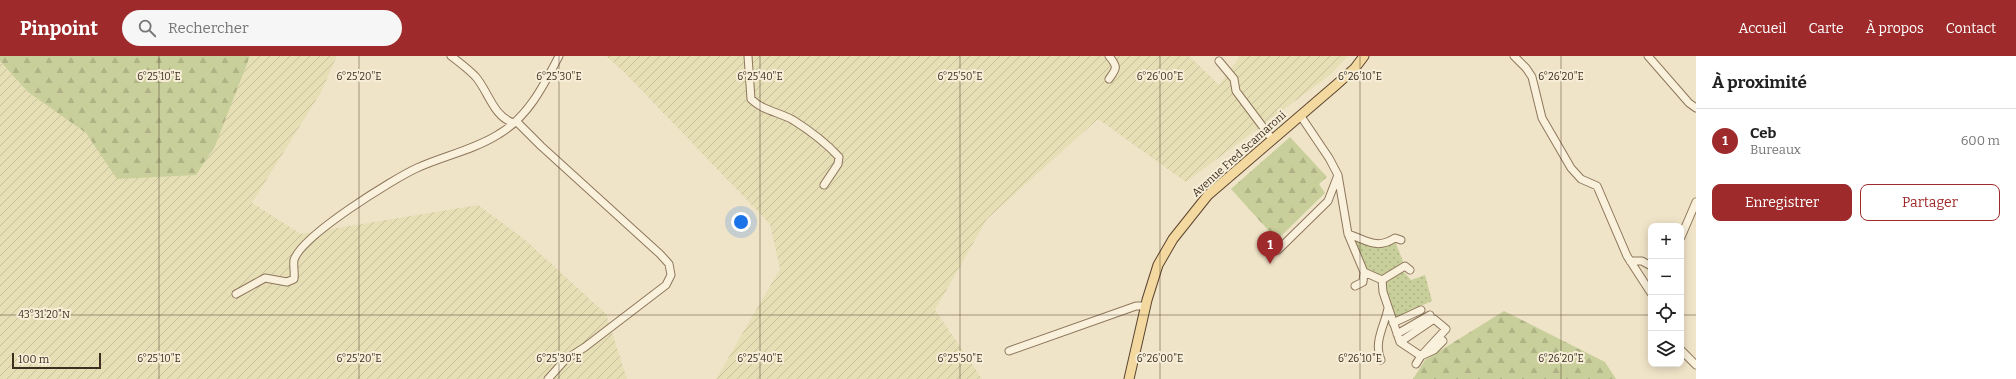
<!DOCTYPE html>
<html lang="fr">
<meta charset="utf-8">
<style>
:root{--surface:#fff;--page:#f6f6f6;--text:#222;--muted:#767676;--line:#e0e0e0;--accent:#9e2a2b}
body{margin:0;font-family:Bitter,serif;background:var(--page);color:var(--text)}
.controls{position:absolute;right:12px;bottom:12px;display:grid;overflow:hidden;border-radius:8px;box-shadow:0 2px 10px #0003}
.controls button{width:36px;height:36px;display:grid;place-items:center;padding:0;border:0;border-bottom:1px solid var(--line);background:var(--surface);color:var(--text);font:20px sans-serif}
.scale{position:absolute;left:12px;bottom:10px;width:89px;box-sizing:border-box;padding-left:4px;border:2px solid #3d2e20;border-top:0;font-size:11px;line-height:14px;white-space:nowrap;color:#3d2e20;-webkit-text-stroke:3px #f7eed8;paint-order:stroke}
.you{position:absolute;left:741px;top:166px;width:14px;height:14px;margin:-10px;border:3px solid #fff;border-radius:50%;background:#1a73e8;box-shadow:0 0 0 6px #1a73e833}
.badge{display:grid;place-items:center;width:26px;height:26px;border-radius:50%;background:var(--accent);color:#fff;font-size:13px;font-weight:700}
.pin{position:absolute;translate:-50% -33px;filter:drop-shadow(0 1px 2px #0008)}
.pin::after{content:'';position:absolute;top:21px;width:14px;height:12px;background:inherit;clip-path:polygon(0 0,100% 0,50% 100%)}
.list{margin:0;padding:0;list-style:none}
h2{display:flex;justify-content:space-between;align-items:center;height:52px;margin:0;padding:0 16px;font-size:17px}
h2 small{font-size:13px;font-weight:400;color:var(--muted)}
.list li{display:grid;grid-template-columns:26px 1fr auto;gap:12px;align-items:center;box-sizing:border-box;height:64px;padding:0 16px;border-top:1px solid var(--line)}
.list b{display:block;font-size:15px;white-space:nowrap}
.list p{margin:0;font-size:13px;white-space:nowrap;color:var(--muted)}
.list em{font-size:13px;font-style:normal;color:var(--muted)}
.actions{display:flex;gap:8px;padding:12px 16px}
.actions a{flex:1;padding:9px 0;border:1px solid var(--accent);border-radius:8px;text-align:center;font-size:14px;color:var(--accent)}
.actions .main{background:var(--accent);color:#fff}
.icon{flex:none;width:22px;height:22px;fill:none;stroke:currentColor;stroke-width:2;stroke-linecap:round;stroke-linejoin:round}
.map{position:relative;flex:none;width:1696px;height:323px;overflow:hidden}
header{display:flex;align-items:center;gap:24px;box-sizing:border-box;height:56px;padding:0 20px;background:var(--accent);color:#fff}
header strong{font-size:19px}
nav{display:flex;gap:22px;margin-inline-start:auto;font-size:14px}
.search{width:280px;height:36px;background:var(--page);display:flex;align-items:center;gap:10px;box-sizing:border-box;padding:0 14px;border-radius:22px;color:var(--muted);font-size:15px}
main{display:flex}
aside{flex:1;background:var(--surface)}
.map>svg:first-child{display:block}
.farmland{fill:url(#farmland-furrows)}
.grass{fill:url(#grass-dots)}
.forest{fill:url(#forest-firs)}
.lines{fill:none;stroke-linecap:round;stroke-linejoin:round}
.minor-casing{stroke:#8d765c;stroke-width:9}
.major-casing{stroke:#5b4430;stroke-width:11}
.minor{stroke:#faf1dc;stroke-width:7}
.major{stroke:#f3d9a0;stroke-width:9}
.ticks{fill:none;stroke:#3d2e20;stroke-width:1;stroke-opacity:0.45}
.labels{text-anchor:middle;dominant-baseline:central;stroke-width:4;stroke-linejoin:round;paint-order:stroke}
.street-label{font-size:11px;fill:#3d2e20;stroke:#f7eed8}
.ticks-label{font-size:10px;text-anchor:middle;fill:#3d2e20;stroke:#f7eed8;stroke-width:4;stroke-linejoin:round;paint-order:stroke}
</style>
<header>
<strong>Pinpoint</strong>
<div class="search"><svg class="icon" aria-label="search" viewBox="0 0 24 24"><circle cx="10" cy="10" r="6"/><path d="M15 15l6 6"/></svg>Rechercher</div>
<nav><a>Accueil</a><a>Carte</a><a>À propos</a><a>Contact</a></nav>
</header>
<main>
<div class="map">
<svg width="1696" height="323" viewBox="0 0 1696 323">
<defs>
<pattern id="farmland-furrows" width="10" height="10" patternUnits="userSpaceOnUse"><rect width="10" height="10" fill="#e6deb5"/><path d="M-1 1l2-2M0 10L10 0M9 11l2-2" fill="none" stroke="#c6bf9b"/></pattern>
<pattern id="grass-dots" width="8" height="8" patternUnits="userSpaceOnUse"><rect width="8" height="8" fill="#c9cf9b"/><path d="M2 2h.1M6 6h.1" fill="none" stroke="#aeb285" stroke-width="1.8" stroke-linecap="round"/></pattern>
<pattern id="forest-firs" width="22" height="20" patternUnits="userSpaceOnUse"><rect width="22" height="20" fill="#c9cf9b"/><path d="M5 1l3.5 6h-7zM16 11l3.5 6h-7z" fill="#aeb285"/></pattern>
</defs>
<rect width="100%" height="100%" fill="#f0e4c8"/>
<path class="farmland" d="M 250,0 L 337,0 L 321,36 L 252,147 L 301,178 L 478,149 L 524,183 L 606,258 L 627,323 L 0,323 L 0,5 L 28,36 L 86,77 L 118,123 L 237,29 Z
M 606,0 L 1189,0 L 1219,29 L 1240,0 L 1348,0 L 1330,19 L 1186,126 L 1098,63 L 987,163 L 935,254 L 982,323 L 716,323 L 780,213 L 770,168 L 625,17 Z"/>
<path class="grass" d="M 1352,182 C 1370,188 1376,196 1395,185 L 1404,208 L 1382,221 L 1366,214 Z
M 1403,215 L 1411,224 L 1425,219 L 1432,245 L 1394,262 L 1385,235 L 1385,225 Z"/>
<path class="forest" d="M 0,0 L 250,0 L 215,90 L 196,119 L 117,123 L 86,77 L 28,36 L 0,5 Z
M 1290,81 L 1327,121 L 1319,128 L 1325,137 L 1277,184 L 1231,133 Z
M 1504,255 L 1605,306 L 1616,323 L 1413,323 L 1425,304 Z"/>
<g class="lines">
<defs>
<path id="minor" d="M 451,0 C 459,6 468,13 475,20 C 488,34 493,61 514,67
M 748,0 L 751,43 C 763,55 779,56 793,64 C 809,74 827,88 839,101 L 838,108 L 824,129
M 1109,0 C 1118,11 1117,12 1109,23
M 1514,0 L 1526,12 L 1532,21 L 1542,62 L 1571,112 L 1581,123 L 1597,130 L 1627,200 L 1651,237
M 1648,0 L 1689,47 L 1696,52
M 1219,5 L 1234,23 L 1236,35 L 1272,83
M 1300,59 L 1329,102 L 1338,119 L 1348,178 L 1364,216 L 1382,224 L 1383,236 L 1400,286 L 1421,300 L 1416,308
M 516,65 L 541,90 L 660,198 L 669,208 L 671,219 L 666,229 L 585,291 L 565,304 L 548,323
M 1348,178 C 1367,184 1376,194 1395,182 L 1401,184
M 1681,181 L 1696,146
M 1278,194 L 1328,145 L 1338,119
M 1630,205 L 1642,205 L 1651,210
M 1382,224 L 1405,210 L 1410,214
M 1355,230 L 1363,226 L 1364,216
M 236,238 L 265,222 L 287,226 L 294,223 C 295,217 293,210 294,204 C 301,180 393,123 417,112 C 443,100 474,94 499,78 C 528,61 544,29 559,0
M 1393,267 L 1421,254
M 1397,278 L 1430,259
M 1400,286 L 1434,263 L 1446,273 L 1421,300 L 1434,294 L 1443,285 L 1439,281
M 1681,294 L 1696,309
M 1009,295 L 1136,250 L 1146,250
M 1381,304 C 1373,286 1385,269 1388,252"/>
<path id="major" d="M 1129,323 L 1147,244 L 1158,209 L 1173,183 L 1208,139 L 1336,29 L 1355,12 L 1364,0"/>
</defs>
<use href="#minor" class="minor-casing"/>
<use href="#major" class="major-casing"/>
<use href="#minor" class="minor"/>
<use href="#major" class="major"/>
</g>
<path class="ticks" d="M 159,0 L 159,323M 359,0 L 359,323M 559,0 L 559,323M 760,0 L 760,323M 960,0 L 960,323M 1160,0 L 1160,323M 1360,0 L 1360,323M 1561,0 L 1561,323M 0,259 L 1651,259M 1681,259 L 1696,259"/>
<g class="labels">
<g class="street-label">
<text transform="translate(1239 98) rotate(-42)">Avenue Fred Scamaroni</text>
</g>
</g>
<g class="ticks-label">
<text x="159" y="24">6°25'10"E</text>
<text x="359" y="24">6°25'20"E</text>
<text x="559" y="24">6°25'30"E</text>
<text x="760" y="24">6°25'40"E</text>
<text x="960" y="24">6°25'50"E</text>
<text x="1160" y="24">6°26'00"E</text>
<text x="1360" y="24">6°26'10"E</text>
<text x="1561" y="24">6°26'20"E</text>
<text x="44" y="262">43°31'20"N</text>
<text x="159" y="306">6°25'10"E</text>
<text x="359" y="306">6°25'20"E</text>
<text x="559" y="306">6°25'30"E</text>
<text x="760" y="306">6°25'40"E</text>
<text x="960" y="306">6°25'50"E</text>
<text x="1160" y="306">6°26'00"E</text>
<text x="1360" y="306">6°26'10"E</text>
<text x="1561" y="306">6°26'20"E</text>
</g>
</svg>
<div class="controls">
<button>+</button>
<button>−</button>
<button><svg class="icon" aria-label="locate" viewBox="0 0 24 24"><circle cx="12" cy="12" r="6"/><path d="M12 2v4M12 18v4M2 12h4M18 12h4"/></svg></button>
<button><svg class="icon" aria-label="layers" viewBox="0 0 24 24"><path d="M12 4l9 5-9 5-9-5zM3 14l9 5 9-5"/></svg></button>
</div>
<div class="scale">100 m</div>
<div class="you"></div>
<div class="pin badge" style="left:1270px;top:208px">1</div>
</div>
<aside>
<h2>À proximité<small></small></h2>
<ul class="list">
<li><span class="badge">1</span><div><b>Ceb</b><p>Bureaux</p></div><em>600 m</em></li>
</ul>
<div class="actions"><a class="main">Enregistrer</a><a>Partager</a></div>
</aside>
</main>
